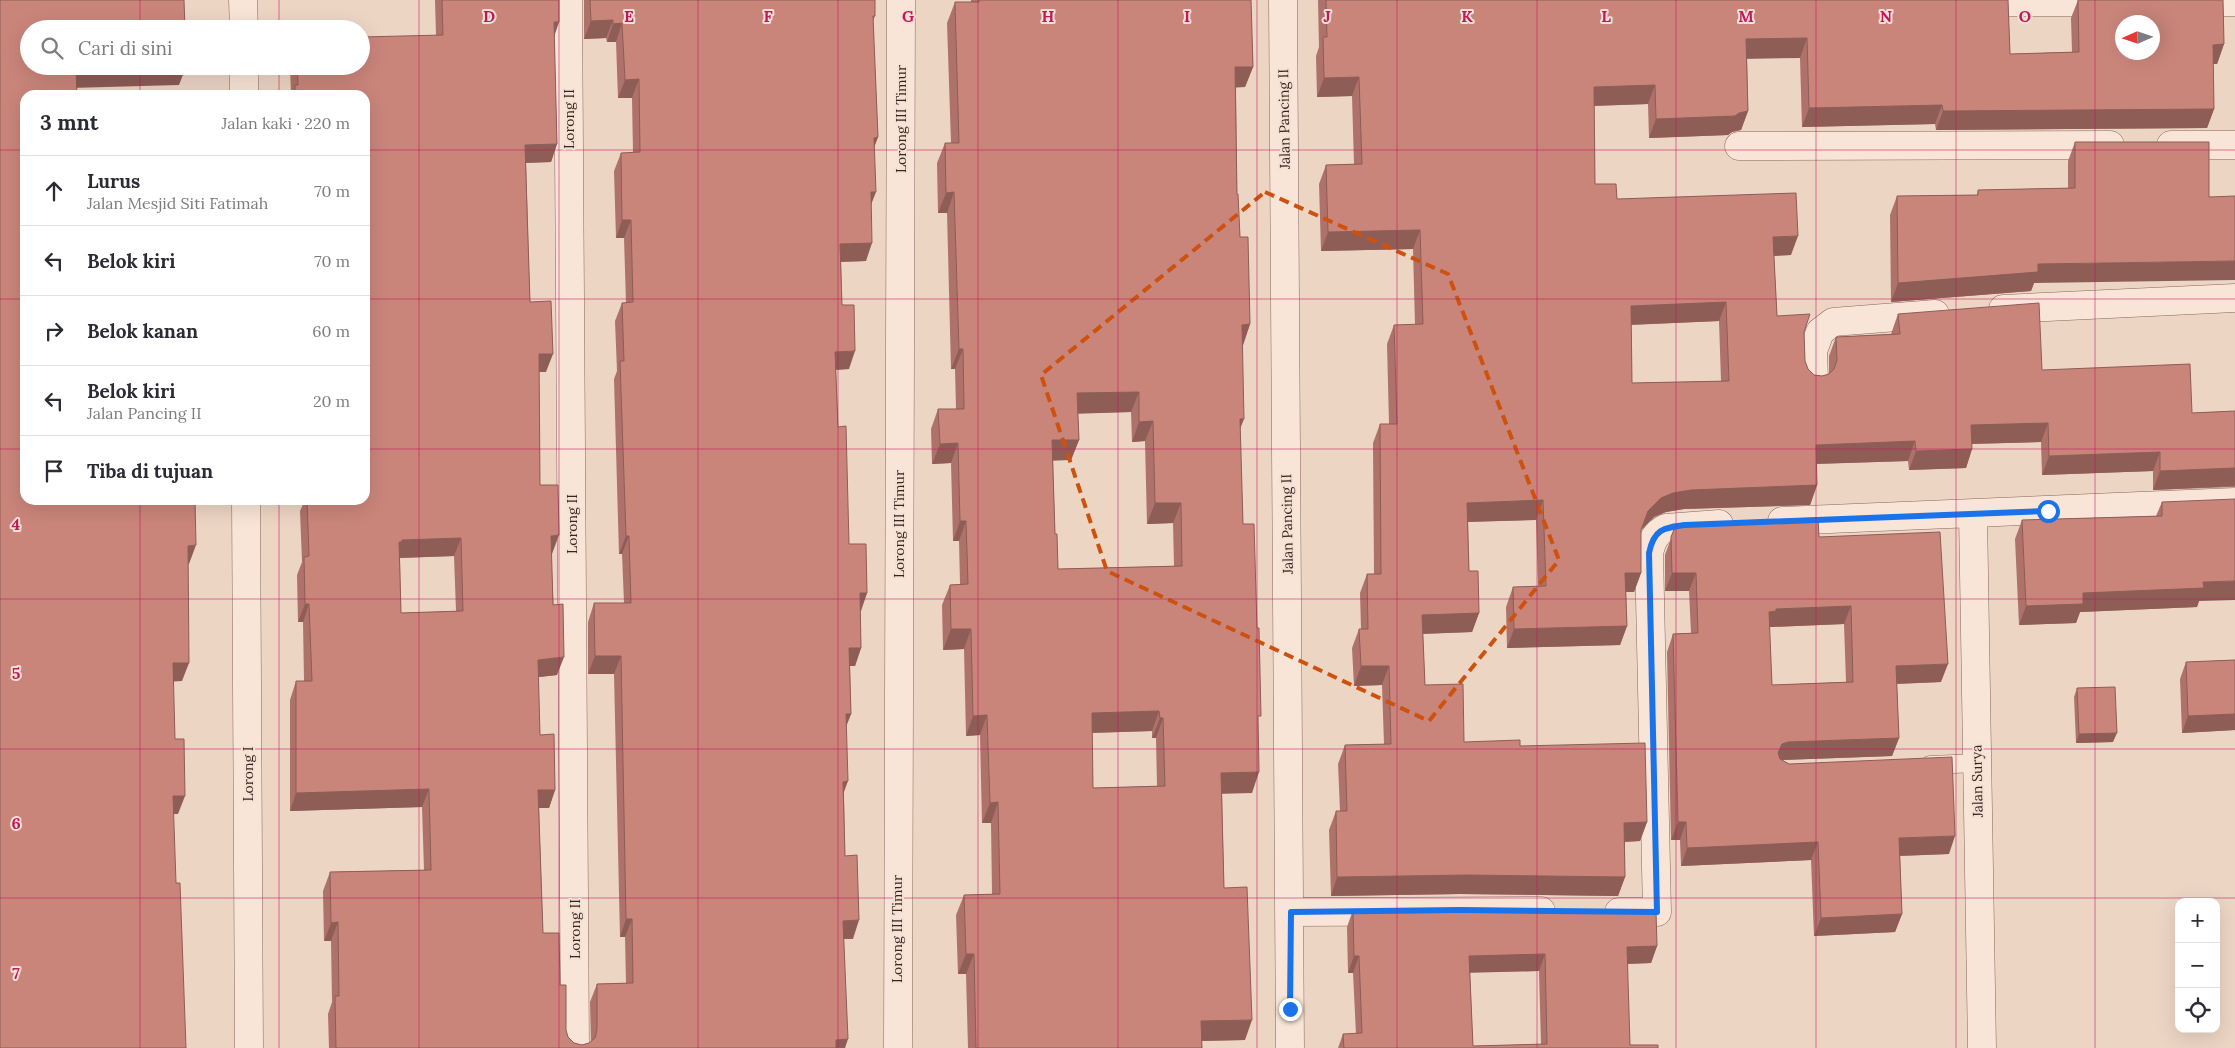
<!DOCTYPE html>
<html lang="id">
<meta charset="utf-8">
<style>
:root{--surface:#fff;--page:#f7f7f7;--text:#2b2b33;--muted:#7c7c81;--line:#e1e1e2}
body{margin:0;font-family:Lora,serif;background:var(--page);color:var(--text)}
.controls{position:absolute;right:15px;bottom:15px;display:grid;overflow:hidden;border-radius:10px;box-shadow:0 5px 20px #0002}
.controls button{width:45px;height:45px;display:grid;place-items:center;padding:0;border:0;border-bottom:1px solid var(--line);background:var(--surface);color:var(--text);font:25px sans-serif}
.compass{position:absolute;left:2115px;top:15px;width:45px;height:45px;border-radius:50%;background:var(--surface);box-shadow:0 5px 20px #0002;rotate:267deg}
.stop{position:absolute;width:15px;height:15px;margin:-11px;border:4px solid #1a73e8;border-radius:50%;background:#fff}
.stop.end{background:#1a73e8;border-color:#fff;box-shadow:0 1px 5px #0008}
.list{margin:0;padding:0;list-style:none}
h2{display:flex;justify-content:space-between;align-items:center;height:65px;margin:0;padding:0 20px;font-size:21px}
h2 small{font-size:16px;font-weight:400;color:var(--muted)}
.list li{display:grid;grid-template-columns:32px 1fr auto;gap:15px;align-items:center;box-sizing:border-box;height:70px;padding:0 20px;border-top:1px solid var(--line)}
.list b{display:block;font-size:19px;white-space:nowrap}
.list p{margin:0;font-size:16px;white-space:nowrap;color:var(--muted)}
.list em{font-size:16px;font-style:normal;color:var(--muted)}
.icon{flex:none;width:28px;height:28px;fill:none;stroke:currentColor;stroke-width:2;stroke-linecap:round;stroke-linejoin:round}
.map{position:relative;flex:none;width:2235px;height:1048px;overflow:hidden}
.search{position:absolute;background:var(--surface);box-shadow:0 5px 20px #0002;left:20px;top:20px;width:350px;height:55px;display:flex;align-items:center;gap:12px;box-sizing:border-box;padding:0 18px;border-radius:28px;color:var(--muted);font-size:19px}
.panel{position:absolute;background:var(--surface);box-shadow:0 5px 20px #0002;left:20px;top:90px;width:350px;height:415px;border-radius:15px}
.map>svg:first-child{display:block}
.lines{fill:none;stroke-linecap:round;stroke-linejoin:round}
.lane-casing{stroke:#87665b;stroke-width:19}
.street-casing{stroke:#87665b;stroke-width:29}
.lane{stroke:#f8e5d7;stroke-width:18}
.street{stroke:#f8e5d7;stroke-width:28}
.wall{fill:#ae726a;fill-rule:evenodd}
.shaded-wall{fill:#8d5d56}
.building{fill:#ca857b;stroke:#8d5d56;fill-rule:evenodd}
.route{stroke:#1a73e8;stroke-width:6}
.marked{fill:none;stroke:#cd510f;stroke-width:4;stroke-dasharray:10 6;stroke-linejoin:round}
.grid{fill:none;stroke:#c2185b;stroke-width:1;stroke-opacity:0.55}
.labels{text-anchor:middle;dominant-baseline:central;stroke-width:4;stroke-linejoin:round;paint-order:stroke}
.street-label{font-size:14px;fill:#37231f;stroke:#f4e1d4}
.grid-label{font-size:16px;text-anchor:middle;font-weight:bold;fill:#c2185b;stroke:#f4e1d4;stroke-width:4;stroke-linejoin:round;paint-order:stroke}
</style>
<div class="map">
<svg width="2235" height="1048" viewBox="0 0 2235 1048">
<rect width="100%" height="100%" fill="#edd5c4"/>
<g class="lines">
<defs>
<path id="lane" d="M 1930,765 L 1977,763"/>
<path id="street" d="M 243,0 L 244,29
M 568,0 L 575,1048
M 1283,0 L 1290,1048
M 1971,2 L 2113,2
M 2186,2 L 2235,2
M 244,66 L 244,95
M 2171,145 L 2235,145
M 1739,146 L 2110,145
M 2003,309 L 2235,298
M 1814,380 L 1813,351 L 1820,332 L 1833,322 L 1935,314
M 246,500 L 249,1048
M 1973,514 L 1982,1048
M 1782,521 L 2235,502
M 1291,912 L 1541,911
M 1619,912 L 1657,912 L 1649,553 C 1652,541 1655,533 1666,528 L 1719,524
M 898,1048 L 901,0"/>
</defs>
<use href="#lane" class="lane-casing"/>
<use href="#street" class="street-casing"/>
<use href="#lane" class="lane"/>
<use href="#street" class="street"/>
</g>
<path class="wall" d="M 435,0 L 559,0 L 554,35 L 557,144 L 551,162 L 526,163 L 530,302 L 546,372 L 539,372 L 540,485 L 552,554 L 551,554 L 557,675 L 538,677 L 540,735 L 555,790 L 549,808 L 539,808 L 543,933 L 560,985 L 566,1030 L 568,1037 L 574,1043 L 582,1045 L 589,1043 L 591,1042 L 590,1002 L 597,984 L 626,983 L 625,937 L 620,937 L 614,674 L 588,674 L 588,622 L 594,603 L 624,603 L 622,554 L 619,554 L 614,379 L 617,371 L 615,321 L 622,303 L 626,303 L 624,238 L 616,238 L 614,171 L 621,153 L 633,153 L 632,98 L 618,98 L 616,42 L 607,42 L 606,38 L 584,39 L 584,0 L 875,0 L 875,16 L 873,21 L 878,137 L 874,147 L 871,204 L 866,261 L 841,262 L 842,305 L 849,369 L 836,370 L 838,427 L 849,544 L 867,593 L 860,611 L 861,648 L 855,666 L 850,666 L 851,714 L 846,726 L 844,794 L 845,856 L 853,939 L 844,939 L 845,1048 L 329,1048 L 328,1014 L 332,1002 L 331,941 L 324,941 L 323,891 L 330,872 L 424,870 L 422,807 L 290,811 L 290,700 L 296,681 L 304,681 L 303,622 L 298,622 L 297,575 L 302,562 L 300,511 L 305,500 L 365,500 L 365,95 L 291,95 L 290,66 L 361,66 L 436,35 ZM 454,556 L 456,611 L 401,613 L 400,558 Z
M 971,0 L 1251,0 L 1253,67 L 1245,87 L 1236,87 L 1237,194 L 1240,237 L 1250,324 L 1243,345 L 1242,345 L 1240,428 L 1243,524 L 1258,723 L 1252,793 L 1222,793 L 1224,888 L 1245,1040 L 1202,1041 L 1202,1048 L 968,1048 L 966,974 L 958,974 L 956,915 L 964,895 L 992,894 L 991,823 L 982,823 L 980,735 L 966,736 L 964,649 L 943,650 L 942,605 L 950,585 L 960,584 L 959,541 L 953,541 L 951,463 L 932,464 L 931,429 L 938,409 L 956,409 L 955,369 L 951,369 L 947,213 L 938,213 L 937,163 L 945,143 L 951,143 L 947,23 L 955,2 L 971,2 ZM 1131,412 L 1132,442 L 1145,441 L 1147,524 L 1173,523 L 1174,566 L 1058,569 L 1055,534 L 1053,460 L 1071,460 L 1079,440 L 1078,413 ZM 1152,731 L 1152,738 L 1156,738 L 1157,786 L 1093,788 L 1092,733 Z
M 1318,0 L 2008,0 L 2010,54 L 2072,52 L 2071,18 L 2078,0 L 2223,0 L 2224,44 L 2217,64 L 2213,64 L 2214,109 L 2207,128 L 1936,130 L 1935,124 L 1802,127 L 1800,58 L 1747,58 L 1748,111 L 1741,130 L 1732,132 L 1728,135 L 1649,138 L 1648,104 L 1594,106 L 1595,184 L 1617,199 L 1791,255 L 1774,256 L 1777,316 L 1804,332 L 1805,361 L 1808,369 L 1814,375 L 1822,376 L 1829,374 L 1829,356 L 1836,337 L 1891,334 L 1898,314 L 2042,370 L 2192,413 L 2235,411 L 2235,487 L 2153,490 L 2153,471 L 2042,475 L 2041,442 L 1972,444 L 1972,449 L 1966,468 L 1909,470 L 1908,461 L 1817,464 L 1817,485 L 1810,505 L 1684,509 L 1666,512 L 1654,517 L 1641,530 L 1641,573 L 1634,592 L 1626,592 L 1627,626 L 1620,645 L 1507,648 L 1506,607 L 1513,587 L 1538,587 L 1536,520 L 1468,522 L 1469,571 L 1479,613 L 1472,632 L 1423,634 L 1425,685 L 1464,742 L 1520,746 L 1647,822 L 1640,841 L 1625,842 L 1625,877 L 1618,896 L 1460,894 L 1331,896 L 1329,830 L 1336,811 L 1340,811 L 1338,764 L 1345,745 L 1384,744 L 1382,685 L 1354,686 L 1352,648 L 1359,629 L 1361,629 L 1360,593 L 1367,574 L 1374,574 L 1373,443 L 1380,424 L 1389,424 L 1387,344 L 1394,325 L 1415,325 L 1413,249 L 1321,251 L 1319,184 L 1326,165 L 1354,164 L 1352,96 L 1317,97 L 1316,56 L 1319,47 ZM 1719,321 L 1721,381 L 1632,383 L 1631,325 Z
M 2075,142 L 2209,197 L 2034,283 L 2031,291 L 1891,302 L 1890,215 L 1897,196 L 1977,195 L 1978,190 L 2068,188 L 2068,161 Z
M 2162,502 L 2199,601 L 2197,607 L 2080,612 L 2076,623 L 2019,625 L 2015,539 L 2022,520 L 2156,516 Z
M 1675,527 L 1819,537 L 1941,682 L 1897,684 L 1899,738 L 1892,756 L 1782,760 L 1949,854 L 1900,856 L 1902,914 L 1895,932 L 1814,936 L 1811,860 L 1681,866 L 1680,840 L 1671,840 L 1667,652 L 1673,634 L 1691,633 L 1689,591 L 1665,591 L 1665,555 ZM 1844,624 L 1846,682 L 1772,685 L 1769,629 L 1770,627 Z
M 2235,660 L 2235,730 L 2182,733 L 2180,679 L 2186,662 Z
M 2077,688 L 2113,742 L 2076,743 L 2074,697 Z
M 1353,910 L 1657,946 L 1651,963 L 1627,964 L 1630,1045 L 1658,1048 L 1338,1048 L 1343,1034 L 1356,1034 L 1353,973 L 1348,973 L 1347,927 ZM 1539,971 L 1541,1044 L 1473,1046 L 1470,972 Z"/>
<path class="shaded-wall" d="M 613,20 L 606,38 L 584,39 L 591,21 Z
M 554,22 L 559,22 L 553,40 Z
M 622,23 L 616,42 L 607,42 L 613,24 Z
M 1807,38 L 1800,58 L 1740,59 L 1746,39 Z
M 2224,44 L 2217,64 L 2206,64 L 2213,45 Z
M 186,67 L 179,85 L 70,88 L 76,70 Z
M 1235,67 L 1253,67 L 1245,87 L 1228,88 Z
M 1359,77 L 1352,96 L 1317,97 L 1324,78 Z
M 639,79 L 632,98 L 618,98 L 625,80 Z
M 1655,85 L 1648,104 L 1587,106 L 1594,87 Z
M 1942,105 L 1935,124 L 1802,127 L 1809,108 Z
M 2214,109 L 2207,128 L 1936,130 L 1943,111 Z
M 1748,111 L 1741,130 L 1732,132 L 1728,135 L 1649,138 L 1656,119 L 1739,113 Z
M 878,137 L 871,156 L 874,138 Z
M 557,144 L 551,162 L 519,163 L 525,145 Z
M 871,192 L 876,192 L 869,210 Z
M 954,192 L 947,213 L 938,213 L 946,193 Z
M 622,220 L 631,220 L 624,238 L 616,238 Z
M 1420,230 L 1413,249 L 1321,251 L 1328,232 Z
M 1798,236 L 1791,255 L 1766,256 L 1773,237 Z
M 872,243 L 866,261 L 833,262 L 840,244 Z
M 2235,261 L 2235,280 L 2034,283 L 2031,291 L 1891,302 L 1898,283 L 2038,264 Z
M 1726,302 L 1719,321 L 1624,325 L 1631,306 Z
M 1250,324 L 1243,345 L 1234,345 L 1242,325 Z
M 959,349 L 963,349 L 955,369 L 951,369 Z
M 855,351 L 849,369 L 828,370 L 835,352 Z
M 539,354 L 553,354 L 546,372 L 532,372 Z
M 1139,392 L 1131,412 L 1070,414 L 1077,393 Z
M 1240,419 L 1244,419 L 1236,439 Z
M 1153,421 L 1145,441 L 1132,442 L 1139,422 Z
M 2048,423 L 2041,442 L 1964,444 L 1971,425 Z
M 1052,440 L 1079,440 L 1071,460 L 1045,461 Z
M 1915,441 L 1908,461 L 1809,464 L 1816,445 Z
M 958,443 L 951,463 L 932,464 L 940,444 Z
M 1972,449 L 1966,468 L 1909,470 L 1916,451 Z
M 2160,452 L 2153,471 L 2042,475 L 2049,456 Z
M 2235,468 L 2235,484 L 2234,486 L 2153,490 L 2160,471 Z
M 1817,485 L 1810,505 L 1684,509 L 1666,512 L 1654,517 L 1641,530 L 1648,511 L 1661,498 L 1673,493 L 1691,490 Z
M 1543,500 L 1536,520 L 1460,522 L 1467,503 Z
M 1155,503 L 1181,503 L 1173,523 L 1147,524 Z
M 960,521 L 966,521 L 959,541 L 953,541 Z
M 559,535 L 552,554 L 544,554 L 551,536 Z
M 626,536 L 629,536 L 622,554 L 619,554 Z
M 461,538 L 454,556 L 396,558 L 399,542 L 402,540 Z
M 196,545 L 189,564 L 181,564 L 188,546 Z
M 1625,573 L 1641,573 L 1634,592 L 1618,592 Z
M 1672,573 L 1696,573 L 1689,591 L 1665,591 Z
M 2235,581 L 2235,600 L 2199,601 L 2197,607 L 2080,612 L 2076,623 L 2019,625 L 2026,606 L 2083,593 L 2203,582 Z
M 860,593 L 867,593 L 861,611 L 853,611 Z
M 305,604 L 309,604 L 303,622 L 298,622 Z
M 1851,606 L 1844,624 L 1770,627 L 1770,629 L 1769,612 L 1776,609 Z
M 1479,613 L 1472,632 L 1415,634 L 1422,615 Z
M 1627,626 L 1620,645 L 1507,648 L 1514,629 Z
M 951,629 L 971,629 L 964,649 L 943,650 Z
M 849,648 L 861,648 L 855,666 L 842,666 Z
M 595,656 L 621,656 L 614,674 L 588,674 Z
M 564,657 L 557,675 L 531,678 L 538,660 Z
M 173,663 L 189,663 L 182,681 L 166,682 Z
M 1948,664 L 1941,682 L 1890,684 L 1896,666 Z
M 1361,666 L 1389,666 L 1382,685 L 1354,686 Z
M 1159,711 L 1152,731 L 1084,733 L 1092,713 Z
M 846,714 L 851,714 L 844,732 Z
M 2235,714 L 2235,730 L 2182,733 L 2188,716 Z
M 987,715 L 980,735 L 966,736 L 973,716 Z
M 1160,718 L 1163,718 L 1156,738 L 1152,738 Z
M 2117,733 L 2113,742 L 2076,743 L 2079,734 Z
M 1899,738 L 1892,756 L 1782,760 L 1776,762 L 1778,753 L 1782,744 L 1788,742 Z
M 1259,772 L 1252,793 L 1214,794 L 1221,773 Z
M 848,781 L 841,800 L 843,782 Z
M 429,789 L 422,807 L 290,811 L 296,793 Z
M 538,790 L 555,790 L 549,808 L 532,808 Z
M 173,796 L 185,796 L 178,814 L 167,814 Z
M 998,802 L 991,823 L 982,823 L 990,803 Z
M 1647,822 L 1640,841 L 1617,842 L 1624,823 Z
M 1678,822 L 1686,822 L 1680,840 L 1671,840 Z
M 1955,836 L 1949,854 L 1893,856 L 1899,838 Z
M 1818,842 L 1811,860 L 1681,866 L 1687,848 Z
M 1467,875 L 1625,877 L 1618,896 L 1460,894 L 1331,896 L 1337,877 Z
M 1902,914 L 1895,932 L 1814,936 L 1821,918 Z
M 626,919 L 632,919 L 625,937 L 620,937 Z
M 859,920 L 853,939 L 836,939 L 843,921 Z
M 338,922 L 331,941 L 324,941 L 331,923 Z
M 1657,946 L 1651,963 L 1621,964 L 1627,947 Z
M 966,954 L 974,954 L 966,974 L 958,974 Z
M 1545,954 L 1539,971 L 1463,973 L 1469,956 Z
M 1354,956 L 1359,956 L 1353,973 L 1348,973 Z
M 1252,1020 L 1245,1040 L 1194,1041 L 1201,1021 Z
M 848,1039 L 845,1048 L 833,1048 L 836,1040 Z"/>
<path class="building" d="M 0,0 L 184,0 L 185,29 L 29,29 L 29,66 L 186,66 L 186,67 L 76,70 L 77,95 L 25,95 L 25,500 L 195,500 L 196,545 L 188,546 L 189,663 L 173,663 L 175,739 L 184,739 L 185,796 L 173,796 L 176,883 L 180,883 L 186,1048 L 0,1048 Z
M 442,0 L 559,0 L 559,22 L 554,22 L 557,144 L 525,145 L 530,302 L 551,301 L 553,354 L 539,354 L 540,485 L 558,485 L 559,535 L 551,536 L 553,605 L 563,604 L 564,657 L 538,660 L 540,735 L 554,734 L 555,790 L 538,790 L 543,933 L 559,933 L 560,985 L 566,985 L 566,1030 L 568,1037 L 574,1043 L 582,1045 L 589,1043 L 595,1038 L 597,1030 L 597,984 L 633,983 L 632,919 L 626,919 L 621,656 L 595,656 L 594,603 L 631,603 L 629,536 L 626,536 L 620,361 L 624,361 L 622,303 L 633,302 L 631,220 L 622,220 L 621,153 L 640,152 L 639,79 L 625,80 L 622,23 L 613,24 L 613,20 L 591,21 L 590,0 L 875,0 L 875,16 L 873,16 L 878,137 L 874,138 L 876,192 L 871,192 L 872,243 L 840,244 L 842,305 L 854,305 L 855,351 L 835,352 L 838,427 L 846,426 L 849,544 L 866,544 L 867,593 L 860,593 L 861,648 L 849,648 L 851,714 L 846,714 L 848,781 L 843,782 L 845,856 L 857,855 L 859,920 L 843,921 L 848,1039 L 836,1040 L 836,1048 L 336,1048 L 335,996 L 339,996 L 338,922 L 331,923 L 330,872 L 431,870 L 429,789 L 296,793 L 296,681 L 312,681 L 309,604 L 305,604 L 304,557 L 309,556 L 307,500 L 365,500 L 365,95 L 295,95 L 295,85 L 298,85 L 297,66 L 361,66 L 361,37 L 443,35 ZM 461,538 L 463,611 L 401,613 L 399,542 L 402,542 L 402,540 Z
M 979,0 L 1251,0 L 1253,67 L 1235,67 L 1237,194 L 1238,194 L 1240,237 L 1248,237 L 1250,324 L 1242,325 L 1244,419 L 1240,419 L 1243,524 L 1254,524 L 1257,628 L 1259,628 L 1261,716 L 1258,716 L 1259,772 L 1221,773 L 1224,888 L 1247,887 L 1252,1020 L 1201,1021 L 1202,1048 L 976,1048 L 974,954 L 966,954 L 964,895 L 1000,894 L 998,802 L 990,803 L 987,715 L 973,716 L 971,629 L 951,629 L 950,585 L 968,584 L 966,521 L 960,521 L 958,443 L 940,444 L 938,409 L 964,409 L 963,349 L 959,349 L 954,192 L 946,193 L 945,143 L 959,143 L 955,2 L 979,2 ZM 1139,392 L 1139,422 L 1153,421 L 1155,503 L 1181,503 L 1182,566 L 1058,569 L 1057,534 L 1055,534 L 1052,440 L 1079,440 L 1077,393 ZM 1159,711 L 1160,718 L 1163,718 L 1165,786 L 1093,788 L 1092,713 Z
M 1326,0 L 2008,0 L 2010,54 L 2079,52 L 2078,0 L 2223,0 L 2224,44 L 2213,45 L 2214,109 L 1943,111 L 1942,105 L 1809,108 L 1807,38 L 1746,39 L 1748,111 L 1739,113 L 1735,116 L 1656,119 L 1655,85 L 1594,87 L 1595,184 L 1616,184 L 1617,199 L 1796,193 L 1798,236 L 1773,237 L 1777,316 L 1810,314 L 1804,332 L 1805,361 L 1808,369 L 1814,375 L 1822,376 L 1829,374 L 1834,369 L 1837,360 L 1836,337 L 1900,334 L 1898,314 L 2039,303 L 2042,370 L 2190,364 L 2192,413 L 2235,411 L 2235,468 L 2160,471 L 2160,452 L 2049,456 L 2048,423 L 1971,425 L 1972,449 L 1916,451 L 1915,441 L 1816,445 L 1817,485 L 1691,490 L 1673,493 L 1661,498 L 1648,511 L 1641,530 L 1641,573 L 1625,573 L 1627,626 L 1514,629 L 1513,587 L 1546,586 L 1543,500 L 1467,503 L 1469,571 L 1478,571 L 1479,613 L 1422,615 L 1425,685 L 1463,684 L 1464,742 L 1520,740 L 1520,746 L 1645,743 L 1647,822 L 1624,823 L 1625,877 L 1467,875 L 1337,877 L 1336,811 L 1347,811 L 1345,745 L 1391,744 L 1389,666 L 1361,666 L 1359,629 L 1368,629 L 1367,574 L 1381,574 L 1380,424 L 1397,424 L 1394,325 L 1423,324 L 1420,230 L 1328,232 L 1326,165 L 1362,164 L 1359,77 L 1324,78 L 1323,37 L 1327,37 ZM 2122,22 L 2152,22 L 2152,52 L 2122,52 ZM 1726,302 L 1729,381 L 1632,383 L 1631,306 Z
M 2075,142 L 2209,142 L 2209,197 L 2235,196 L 2235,261 L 2038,264 L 2038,272 L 1898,283 L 1897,196 L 1978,195 L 1978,190 L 2075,188 Z
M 2235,499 L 2235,581 L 2203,582 L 2204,588 L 2083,593 L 2083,604 L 2026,606 L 2022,520 L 2162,516 L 2162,502 Z
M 1818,518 L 1819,537 L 1940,532 L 1948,664 L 1896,666 L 1899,738 L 1788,742 L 1782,744 L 1778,753 L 1780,759 L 1789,764 L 1952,757 L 1955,836 L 1899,838 L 1902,914 L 1821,918 L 1818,842 L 1687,848 L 1686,822 L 1678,822 L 1673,634 L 1698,633 L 1696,573 L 1672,573 L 1671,537 L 1675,527 L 1693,523 ZM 1851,606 L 1853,682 L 1772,685 L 1769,612 L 1776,611 L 1776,609 Z
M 2235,660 L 2235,714 L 2188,716 L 2186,662 Z
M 2115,687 L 2117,733 L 2079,734 L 2077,688 Z
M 1353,910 L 1656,911 L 1657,946 L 1627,947 L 1630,1045 L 1658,1045 L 1658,1048 L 1344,1048 L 1343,1034 L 1362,1033 L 1359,956 L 1354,956 ZM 1545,954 L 1547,1044 L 1473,1046 L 1469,956 Z"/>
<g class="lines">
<path class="route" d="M 1290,1009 L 1291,912 L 1460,910 L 1657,912 L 1649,553 C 1654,529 1663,528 1685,525 L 2048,511"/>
</g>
<path class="marked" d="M 1265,192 L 1448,274 L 1559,560 L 1429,721 L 1107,571 L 1041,375 Z"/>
<path class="grid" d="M 140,0 L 140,29M 279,0 L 279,29M 419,0 L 419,1048M 559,0 L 559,1048M 698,0 L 698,1048M 838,0 L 838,1048M 978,0 L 978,1048M 1118,0 L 1118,1048M 1257,0 L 1257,1048M 1397,0 L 1397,1048M 1537,0 L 1537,1048M 1676,0 L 1676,1048M 1816,0 L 1816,1048M 1956,0 L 1956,1048M 2095,0 L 2095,1048M 140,66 L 140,95M 279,66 L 279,95M 0,150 L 25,150M 365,150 L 2235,150M 0,299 L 25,299M 365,299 L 2235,299M 0,449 L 25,449M 365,449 L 2235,449M 140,500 L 140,1048M 279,500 L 279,1048M 0,599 L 2235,599M 0,749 L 2235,749M 0,898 L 2235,898"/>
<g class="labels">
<g class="street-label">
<text transform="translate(569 119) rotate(-90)">Lorong II</text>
<text transform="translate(901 119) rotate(-90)">Lorong III Timur</text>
<text transform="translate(1284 119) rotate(-91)">Jalan Pancing II</text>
<text transform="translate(572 524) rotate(-90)">Lorong II</text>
<text transform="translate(899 524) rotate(-90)">Lorong III Timur</text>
<text transform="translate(1287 524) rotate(-91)">Jalan Pancing II</text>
<text transform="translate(248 774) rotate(-90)">Lorong I</text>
<text transform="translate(1977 781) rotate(-91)">Jalan Surya</text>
<text transform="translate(575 929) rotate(-90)">Lorong II</text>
<text transform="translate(897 929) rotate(-90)">Lorong III Timur</text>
</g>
</g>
<g class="grid-label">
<text x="489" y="22">D</text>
<text x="629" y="22">E</text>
<text x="768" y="22">F</text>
<text x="908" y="22">G</text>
<text x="1048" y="22">H</text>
<text x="1187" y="22">I</text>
<text x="1327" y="22">J</text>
<text x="1467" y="22">K</text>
<text x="1606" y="22">L</text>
<text x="1746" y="22">M</text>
<text x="1886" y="22">N</text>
<text x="2025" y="22">O</text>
<text x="16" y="530">4</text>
<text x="16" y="679">5</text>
<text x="16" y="829">6</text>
<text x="16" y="979">7</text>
</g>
</svg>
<div class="controls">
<button>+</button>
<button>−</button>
<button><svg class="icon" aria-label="locate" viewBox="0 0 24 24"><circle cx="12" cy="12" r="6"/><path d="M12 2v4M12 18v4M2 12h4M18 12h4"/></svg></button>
</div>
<svg class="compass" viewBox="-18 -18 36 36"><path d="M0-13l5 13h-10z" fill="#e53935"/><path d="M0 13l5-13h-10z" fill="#7c7c81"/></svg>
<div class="stop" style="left:2048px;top:511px"></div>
<div class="stop end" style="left:1290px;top:1009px"></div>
<div class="search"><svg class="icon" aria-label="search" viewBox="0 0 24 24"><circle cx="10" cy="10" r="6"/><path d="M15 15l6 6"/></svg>Cari di sini</div>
<section class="panel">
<h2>3 mnt<small>Jalan kaki · 220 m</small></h2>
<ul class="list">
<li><svg class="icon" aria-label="ahead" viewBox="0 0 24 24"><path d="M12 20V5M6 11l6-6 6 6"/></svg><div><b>Lurus</b><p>Jalan Mesjid Siti Fatimah</p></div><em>70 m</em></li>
<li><svg class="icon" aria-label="left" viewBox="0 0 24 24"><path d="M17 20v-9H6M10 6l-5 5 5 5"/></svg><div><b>Belok kiri</b></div><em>70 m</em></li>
<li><svg class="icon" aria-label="right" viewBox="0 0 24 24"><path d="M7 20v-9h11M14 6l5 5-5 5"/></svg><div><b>Belok kanan</b></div><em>60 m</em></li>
<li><svg class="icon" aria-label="left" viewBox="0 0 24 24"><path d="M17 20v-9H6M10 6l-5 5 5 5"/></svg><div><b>Belok kiri</b><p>Jalan Pancing II</p></div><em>20 m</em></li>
<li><svg class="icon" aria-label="arrive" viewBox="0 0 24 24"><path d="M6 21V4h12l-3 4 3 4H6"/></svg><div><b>Tiba di tujuan</b></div></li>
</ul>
</section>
</div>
